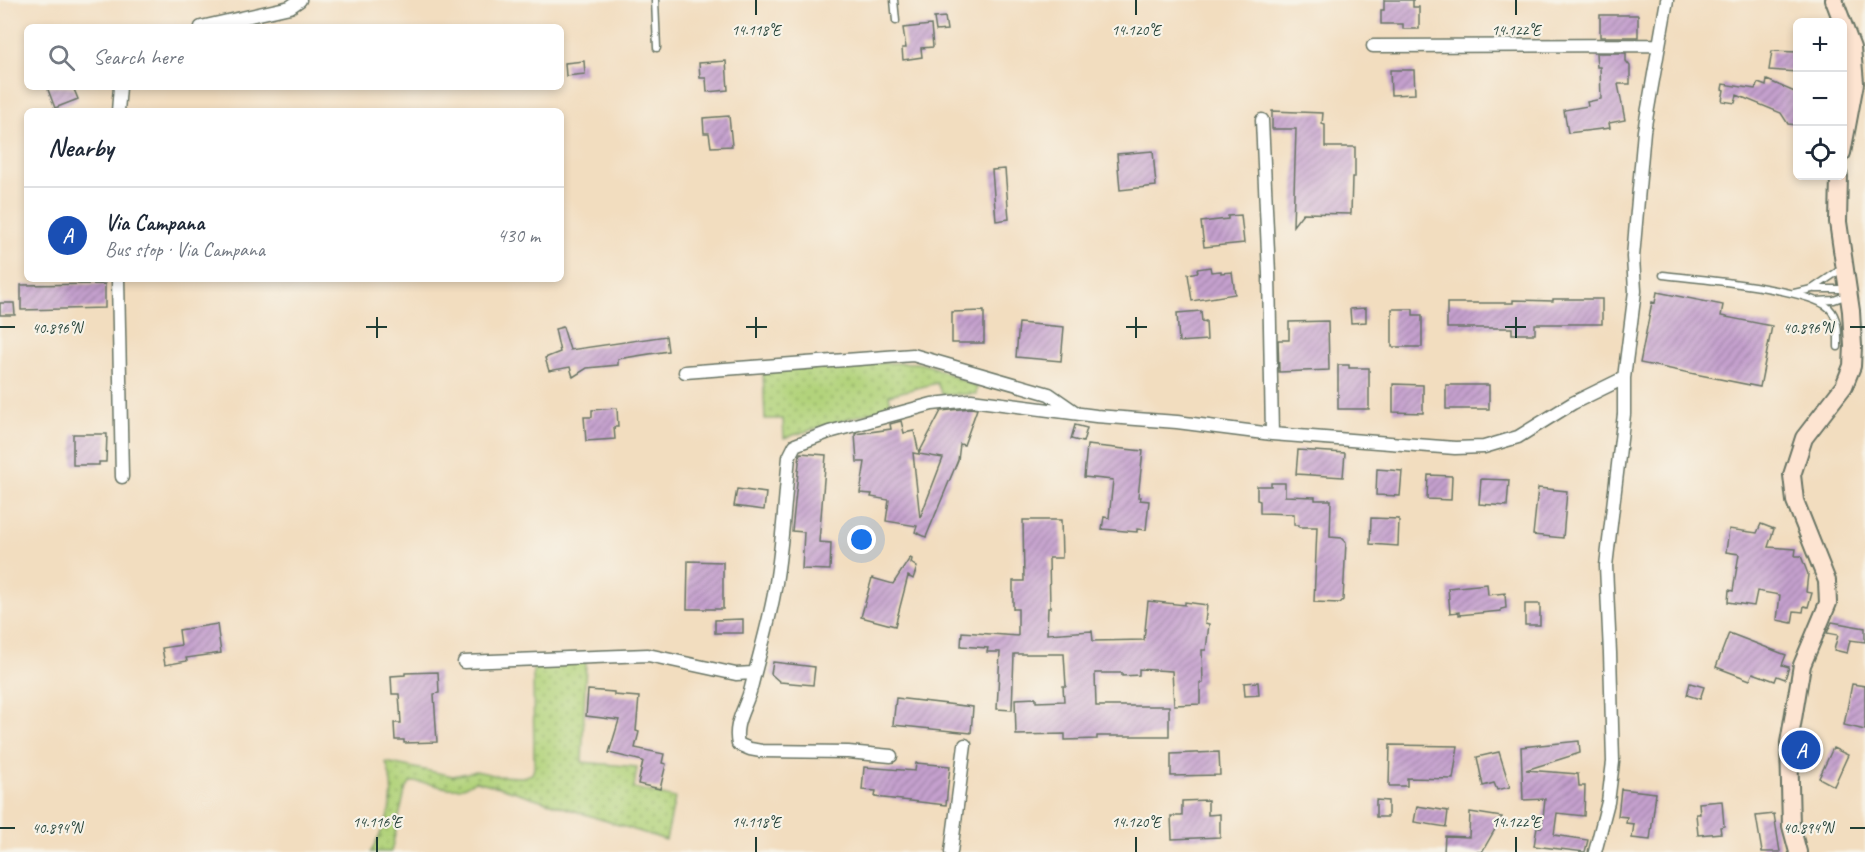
<!DOCTYPE html>
<meta charset="utf-8">
<style>
:root{--surface:#fff;--page:#f6f6f7;--text:#1f2937;--muted:#747a83;--line:#e0e1e3;--accent:#7c3aed}
body{margin:0;font-family:Caveat,sans-serif;background:var(--page);color:var(--text)}
.controls{position:absolute;right:18px;top:18px;display:grid;overflow:hidden;border-radius:9px;box-shadow:0 3px 9px #0003}
.controls button{width:54px;height:54px;display:grid;place-items:center;padding:0;border:0;border-bottom:2px solid var(--line);background:var(--surface);color:var(--text);font:30px sans-serif}
.you{position:absolute;left:862px;top:540px;width:21px;height:21px;margin:-15px;border:4px solid #fff;border-radius:50%;background:#1a73e8;box-shadow:0 0 0 9px #1a73e833}
.badge{display:grid;place-items:center;width:39px;height:39px;border-radius:50%;background:var(--accent);color:#fff;font-size:20px;font-weight:700}
.pin{position:absolute;translate:-50% -50%;border:3px solid #fff;box-shadow:0 2px 6px #0006}
.list{margin:0;padding:0;list-style:none}
h2{display:flex;justify-content:space-between;align-items:center;height:78px;margin:0;padding:0 24px;font-size:26px}
h2 small{font-size:20px;font-weight:400;color:var(--muted)}
.list li{display:grid;grid-template-columns:39px 1fr auto;gap:18px;align-items:center;box-sizing:border-box;height:96px;padding:0 24px;border-top:2px solid var(--line)}
.list b{display:block;font-size:22px;white-space:nowrap}
.list p{margin:0;font-size:20px;white-space:nowrap;color:var(--muted)}
.list em{font-size:20px;font-style:normal;color:var(--muted)}
.icon{flex:none;width:33px;height:33px;fill:none;stroke:currentColor;stroke-width:2;stroke-linecap:round;stroke-linejoin:round}
.map{position:relative;flex:none;width:1865px;height:852px;overflow:hidden}
.search{position:absolute;background:var(--surface);box-shadow:0 3px 9px #0003;left:24px;top:24px;width:540px;height:66px;display:flex;align-items:center;gap:15px;box-sizing:border-box;padding:0 21px;border-radius:9px;color:var(--muted);font-size:22px}
.panel{position:absolute;background:var(--surface);box-shadow:0 3px 9px #0003;left:24px;top:108px;width:540px;height:174px;border-radius:9px}
.map>svg:first-child{display:block}
.green{fill:url(#green-dots);stroke:#688858;stroke-width:1.5}
.building{fill:url(#building-hatch);fill-rule:evenodd}
.lines{fill:none;stroke-linecap:round;stroke-linejoin:round}
.lane-casing{stroke:#697565;stroke-width:9}
.street-casing{stroke:#697565;stroke-width:15}
.secondary-casing{stroke:#697565;stroke-width:20}
.lane{stroke:#fff;stroke-width:6}
.street{stroke:#fff;stroke-width:12}
.secondary{stroke:#fde4d1;stroke-width:16}
.ticks{fill:none;stroke:#1f3d34;stroke-width:2}
.ticks-label{font-size:15px;text-anchor:middle;fill:#1f3d34;stroke:#f7f3e8;stroke-width:4.5;stroke-linejoin:round;paint-order:stroke}
</style>
<div class="map">
<svg width="1865" height="852" viewBox="0 0 1865 852">
<defs>
<pattern id="green-dots" width="8" height="8" patternUnits="userSpaceOnUse" patternTransform="scale(1.5)"><rect width="8" height="8" fill="#b2d37b"/><path d="M2 2h.1M6 6h.1" fill="none" stroke="#90ac66" stroke-width="1.8" stroke-linecap="round"/></pattern>
<pattern id="building-hatch" width="6" height="6" patternUnits="userSpaceOnUse" patternTransform="scale(1.5)"><rect width="6" height="6" fill="#c5a0ce"/><path d="M-1 1l2-2M0 6l6-6M5 7l2-2" fill="none" stroke="#9f84a8"/></pattern>
</defs>
<rect width="100%" height="100%" fill="#f7f3e8"/>
<filter id="ink" filterUnits="userSpaceOnUse"><feTurbulence type="fractalNoise" baseFrequency=".0167" numOctaves="2"/><feDisplacementMap in="SourceGraphic" scale="12" xChannelSelector="R" yChannelSelector="G"/><feConvolveMatrix kernelMatrix="1 2 1 2 8 2 1 2 1" color-interpolation-filters="sRGB"/></filter>
<filter id="wash" filterUnits="userSpaceOnUse"><feTurbulence type="fractalNoise" baseFrequency=".008" numOctaves="4" result="noise"/><feDisplacementMap in="SourceGraphic" scale="24" xChannelSelector="R" yChannelSelector="G"/><feGaussianBlur stdDeviation="1.35" result="paint"/><feColorMatrix in="noise" values="0 0 0 0 0 0 0 0 0 0 0 0 0 0 0 0 0 1.4 0 .05"/><feComposite in="paint" operator="in"/></filter>
<g filter="url(#wash)">
<rect width="100%" height="100%" fill="#f2ddbf"/>
<path class="green" d="M 876,363 L 917,363 L 931,366 L 977,387 L 976,394 L 942,395 L 937,383 L 889,395 L 891,406 L 784,438 L 783,419 L 765,419 L 763,371 Z
M 586,660 L 582,762 L 637,767 L 634,788 L 675,798 L 666,840 L 503,788 L 475,781 C 453,798 434,780 411,782 L 405,791 L 391,852 L 371,852 C 388,819 399,800 386,762 L 453,776 L 476,771 L 498,776 L 522,777 L 532,774 L 534,768 L 533,664 Z"/>
<g id="blocks">
<path class="building" d="M 1384,0 L 1413,0 L 1413,7 L 1419,7 L 1419,29 L 1403,29 L 1403,24 L 1381,24 L 1381,10 L 1384,10 Z
M 1600,15 L 1638,15 L 1638,37 L 1600,37 Z
M 945,17 L 947,30 L 936,31 L 934,18 Z
M 931,25 L 933,47 L 921,48 L 922,57 L 903,60 L 902,48 L 906,48 L 903,28 Z
M 1772,51 L 1797,52 L 1797,72 L 1769,70 Z
M 1596,53 L 1626,53 L 1626,61 L 1630,66 L 1630,84 L 1618,84 L 1625,120 L 1609,123 L 1610,128 L 1568,133 L 1564,110 L 1588,106 L 1587,102 L 1601,99 L 1600,67 L 1597,67 Z
M 584,61 L 585,74 L 566,76 L 565,63 Z
M 726,61 L 728,90 L 707,92 L 706,78 L 700,78 L 699,63 Z
M 1390,70 L 1414,70 L 1415,94 L 1391,95 Z
M 1767,80 L 1797,93 L 1797,125 L 1788,124 L 1781,113 L 1737,95 L 1735,103 L 1722,101 L 1724,90 L 1722,89 L 1723,84 L 1755,89 L 1758,83 L 1766,86 Z
M 47,87 L 73,87 L 78,99 L 55,108 Z
M 1272,111 L 1323,113 L 1322,124 L 1325,125 L 1325,147 L 1355,147 L 1355,177 L 1352,177 L 1351,214 L 1303,213 L 1293,226 L 1296,129 L 1272,129 Z
M 729,116 L 732,146 L 711,147 L 709,133 L 704,133 L 703,118 Z
M 1153,151 L 1156,186 L 1120,190 L 1117,154 Z
M 1005,169 L 1009,219 L 996,221 L 992,170 Z
M 1241,215 L 1244,243 L 1204,247 L 1201,222 L 1228,219 L 1228,216 Z
M 1210,267 L 1211,272 L 1221,271 L 1221,273 L 1232,272 L 1235,294 L 1192,301 L 1188,274 L 1198,272 L 1197,269 Z
M 105,284 L 105,308 L 21,310 L 21,285 Z
M 1657,292 L 1723,305 L 1721,316 L 1772,326 L 1760,387 L 1640,363 L 1652,302 L 1655,303 Z
M 1553,299 L 1602,299 L 1602,324 L 1535,324 L 1535,334 L 1512,334 L 1512,328 L 1447,328 L 1447,303 L 1513,303 L 1513,300 L 1553,301 Z
M 0,303 L 14,303 L 15,315 L 0,315 Z
M 1366,308 L 1366,322 L 1351,323 L 1350,309 Z
M 1392,309 L 1413,309 L 1413,315 L 1422,315 L 1422,347 L 1392,347 Z
M 984,311 L 984,343 L 952,343 L 952,312 Z
M 1201,311 L 1202,322 L 1206,321 L 1207,340 L 1179,342 L 1177,313 Z
M 1328,321 L 1329,370 L 1279,372 L 1278,340 L 1289,340 L 1289,322 Z
M 1019,323 L 1064,327 L 1061,361 L 1016,357 Z
M 563,327 L 570,350 L 666,336 L 668,351 L 618,359 L 618,365 L 587,368 L 573,377 L 570,367 L 549,371 L 545,358 L 560,352 L 555,329 Z
M 1338,365 L 1349,365 L 1349,368 L 1369,368 L 1369,409 L 1338,409 Z
M 1393,384 L 1423,385 L 1423,413 L 1393,412 Z
M 1446,385 L 1489,385 L 1489,409 L 1446,409 Z
M 617,408 L 618,427 L 614,427 L 615,439 L 586,441 L 584,417 L 592,417 L 592,410 Z
M 971,408 L 977,409 L 964,445 L 960,444 L 958,460 L 926,537 L 915,532 L 917,526 L 886,521 L 889,500 L 871,497 L 872,494 L 860,493 L 865,462 L 857,462 L 855,434 L 891,429 L 890,424 L 901,421 L 904,433 L 914,431 L 919,453 L 941,411 ZM 913,453 L 943,458 L 920,518 Z
M 1075,425 L 1087,428 L 1083,442 L 1071,439 Z
M 73,434 L 107,434 L 106,462 L 99,462 L 99,465 L 73,465 Z
M 1087,445 L 1143,451 L 1138,497 L 1141,497 L 1140,500 L 1149,501 L 1146,530 L 1137,529 L 1137,532 L 1102,529 L 1104,517 L 1109,518 L 1113,480 L 1084,477 Z
M 1298,450 L 1345,453 L 1343,477 L 1296,474 Z
M 800,453 L 826,455 L 819,542 L 831,543 L 830,570 L 802,569 L 804,532 L 792,531 Z
M 1377,469 L 1402,471 L 1400,496 L 1376,495 Z
M 1428,475 L 1452,476 L 1451,500 L 1427,499 Z
M 1481,479 L 1509,480 L 1507,506 L 1479,504 Z
M 1271,483 L 1285,483 L 1285,496 L 1315,497 L 1315,500 L 1331,500 L 1330,537 L 1342,538 L 1346,542 L 1343,600 L 1340,603 L 1314,602 L 1317,527 L 1299,527 L 1299,525 L 1294,525 L 1294,514 L 1260,513 L 1260,501 L 1257,500 L 1257,486 L 1271,486 Z
M 1538,488 L 1567,491 L 1563,538 L 1533,535 Z
M 737,489 L 766,493 L 764,510 L 734,506 Z
M 1371,518 L 1399,519 L 1398,546 L 1370,544 Z
M 1023,520 L 1061,520 L 1062,558 L 1049,558 L 1050,608 L 1048,608 L 1047,634 L 1092,631 L 1093,641 L 1144,640 L 1148,601 L 1185,605 L 1185,602 L 1207,605 L 1205,623 L 1209,624 L 1206,650 L 1202,650 L 1203,683 L 1200,683 L 1200,704 L 1174,705 L 1172,671 L 1139,669 L 1139,675 L 1122,676 L 1122,673 L 1095,673 L 1096,706 L 1169,706 L 1169,736 L 1097,736 L 1097,739 L 1065,740 L 1065,734 L 1016,735 L 1015,699 L 1036,698 L 1036,702 L 1064,701 L 1063,686 L 1066,686 L 1064,654 L 1014,654 L 1012,710 L 997,709 L 1000,652 L 987,652 L 988,648 L 961,646 L 962,632 L 1018,636 L 1018,609 L 1013,609 L 1013,581 L 1024,581 Z
M 1761,524 L 1774,529 L 1768,547 L 1796,549 L 1795,556 L 1801,556 L 1808,574 L 1806,592 L 1812,593 L 1808,607 L 1804,606 L 1803,612 L 1794,611 L 1792,623 L 1777,620 L 1780,595 L 1757,591 L 1754,606 L 1728,602 L 1729,590 L 1733,591 L 1739,554 L 1726,552 L 1729,529 L 1757,533 Z
M 910,558 L 912,559 L 911,563 L 917,567 L 913,579 L 908,576 L 895,626 L 861,617 L 872,578 L 893,584 Z
M 688,561 L 723,562 L 723,609 L 687,609 Z
M 1487,584 L 1488,595 L 1505,593 L 1506,608 L 1501,609 L 1501,611 L 1459,615 L 1459,612 L 1450,613 L 1448,588 Z
M 1525,604 L 1540,604 L 1540,625 L 1525,625 Z
M 743,619 L 743,633 L 715,633 L 715,620 Z
M 1832,622 L 1865,628 L 1865,642 L 1850,640 L 1847,653 L 1834,650 L 1838,635 L 1827,633 Z
M 217,624 L 221,653 L 186,658 L 187,661 L 165,665 L 162,648 L 181,645 L 179,630 Z
M 1729,633 L 1786,655 L 1782,665 L 1789,667 L 1785,679 L 1777,676 L 1775,681 L 1753,673 L 1750,680 L 1716,667 Z
M 773,662 L 815,667 L 813,685 L 780,682 L 771,674 Z
M 438,672 L 439,693 L 434,694 L 437,742 L 404,743 L 404,740 L 395,740 L 394,723 L 401,723 L 399,694 L 392,694 L 391,676 L 405,675 L 405,673 Z
M 1258,682 L 1259,695 L 1245,696 L 1244,683 Z
M 1690,683 L 1704,687 L 1700,699 L 1687,695 Z
M 1852,684 L 1865,686 L 1865,730 L 1844,725 Z
M 588,690 L 614,692 L 614,695 L 639,697 L 636,731 L 639,732 L 635,748 L 664,754 L 662,763 L 666,764 L 660,789 L 638,784 L 643,761 L 609,753 L 619,720 L 586,716 Z
M 896,698 L 973,707 L 971,733 L 893,725 Z
M 1579,741 L 1580,753 L 1526,770 L 1578,774 L 1579,786 L 1585,786 L 1584,816 L 1557,813 L 1554,835 L 1588,840 L 1585,852 L 1534,846 L 1537,827 L 1542,827 L 1545,799 L 1523,800 L 1521,747 Z
M 1390,745 L 1458,746 L 1453,779 L 1407,778 L 1407,786 L 1389,786 Z
M 1833,748 L 1848,755 L 1834,786 L 1819,778 Z
M 1219,752 L 1220,775 L 1171,776 L 1171,754 Z
M 1499,752 L 1510,787 L 1497,790 L 1494,783 L 1483,786 L 1477,757 Z
M 916,763 L 950,766 L 946,805 L 875,797 L 876,791 L 862,790 L 864,767 L 915,771 Z
M 1621,789 L 1656,793 L 1650,840 L 1632,838 L 1634,824 L 1626,823 L 1627,817 L 1618,816 Z
M 1208,800 L 1208,815 L 1220,814 L 1220,837 L 1172,839 L 1171,816 L 1182,816 L 1182,801 Z
M 1376,800 L 1388,801 L 1388,817 L 1376,817 Z
M 1722,801 L 1724,826 L 1720,827 L 1721,833 L 1698,835 L 1696,814 L 1700,814 L 1699,803 Z
M 1417,806 L 1448,811 L 1446,827 L 1414,822 Z
M 1470,812 L 1502,817 L 1482,852 L 1444,852 L 1445,836 L 1469,837 Z
M 1774,814 L 1780,852 L 1762,852 L 1756,816 Z"/>
</g>
</g>
<g filter="url(#ink)">
<use href="#blocks" fill-opacity="0" stroke="#697565" stroke-width="1.5"/>
<g class="lines">
<defs>
<path id="lane" d="M 655,0 L 657,48
M 894,0 L 896,21
M 1663,275 C 1697,279 1806,288 1829,308 C 1839,318 1838,334 1838,347
M 1815,289 L 1847,289
M 1794,293 L 1812,289 L 1843,268
M 1818,301 L 1834,300 L 1848,295"/>
<path id="street" d="M 201,27 L 290,7 L 300,0
M 1373,46 L 1658,45
M 118,111 L 120,87
M 1262,120 L 1269,274 L 1272,434
M 118,279 L 122,477
M 685,372 L 913,355 L 1049,394 L 1075,412
M 464,662 L 648,655 L 736,674 L 753,673
M 891,756 L 848,752 L 761,751 L 750,749 L 738,744 C 733,723 746,708 751,688 C 760,651 772,614 777,576 C 783,537 785,497 789,457 L 795,445 L 829,432 L 932,404 L 971,400 L 1096,416 L 1177,422 L 1272,434 L 1455,448 L 1484,447 L 1518,437 L 1573,403 L 1624,378
M 951,852 L 965,745
M 1595,852 L 1608,802 L 1613,762 L 1610,653 L 1606,566 L 1624,414 L 1624,378 L 1635,291 L 1633,257 L 1644,131 L 1667,0"/>
<path id="secondary" d="M 1834,0 L 1852,48 L 1855,83 L 1842,153
M 1798,852 L 1791,826 L 1789,743 L 1802,665 L 1828,603 L 1827,581 L 1795,501 L 1792,475 L 1804,438 L 1844,386 L 1852,366 L 1853,346 L 1851,311 L 1838,222 L 1839,176"/>
</defs>
<use href="#lane" class="lane-casing"/>
<use href="#street" class="street-casing"/>
<use href="#secondary" class="secondary-casing"/>
<use href="#lane" class="lane"/>
<use href="#street" class="street"/>
<use href="#secondary" class="secondary"/>
</g>
</g>
<path class="ticks" d="M 756,0 L 756,15M 1136,0 L 1136,15M 1516,0 L 1516,15M 377,317 L 377,338M 756,317 L 756,338M 1136,317 L 1136,338M 1516,317 L 1516,338M 0,327 L 15,327M 366,327 L 387,327M 746,327 L 767,327M 1126,327 L 1147,327M 1505,327 L 1526,327M 1850,327 L 1865,327M 0,828 L 15,828M 1850,828 L 1865,828M 377,837 L 377,852M 756,837 L 756,852M 1136,837 L 1136,852M 1516,837 L 1516,852"/>
<g class="ticks-label">
<text x="756" y="35">14.118°E</text>
<text x="1136" y="35">14.120°E</text>
<text x="1516" y="35">14.122°E</text>
<text x="57" y="333">40.896°N</text>
<text x="1808" y="333">40.896°N</text>
<text x="377" y="827">14.116°E</text>
<text x="756" y="827">14.118°E</text>
<text x="1136" y="827">14.120°E</text>
<text x="1516" y="827">14.122°E</text>
<text x="57" y="833">40.894°N</text>
<text x="1808" y="833">40.894°N</text>
</g>
</svg>
<div class="controls">
<button>+</button>
<button>−</button>
<button><svg class="icon" aria-label="locate" viewBox="0 0 24 24"><circle cx="12" cy="12" r="6"/><path d="M12 2v4M12 18v4M2 12h4M18 12h4"/></svg></button>
</div>
<div class="you"></div>
<div class="pin badge" style="left:1801px;top:750px;background:#1a4fb4">A</div>
<div class="search"><svg class="icon" aria-label="search" viewBox="0 0 24 24"><circle cx="10" cy="10" r="6"/><path d="M15 15l6 6"/></svg>Search here</div>
<section class="panel">
<h2>Nearby<small></small></h2>
<ul class="list">
<li><span class="badge" style="background:#1a4fb4">A</span><div><b>Via Campana</b><p>Bus stop · Via Campana</p></div><em>430 m</em></li>
</ul>
</section>
</div>
